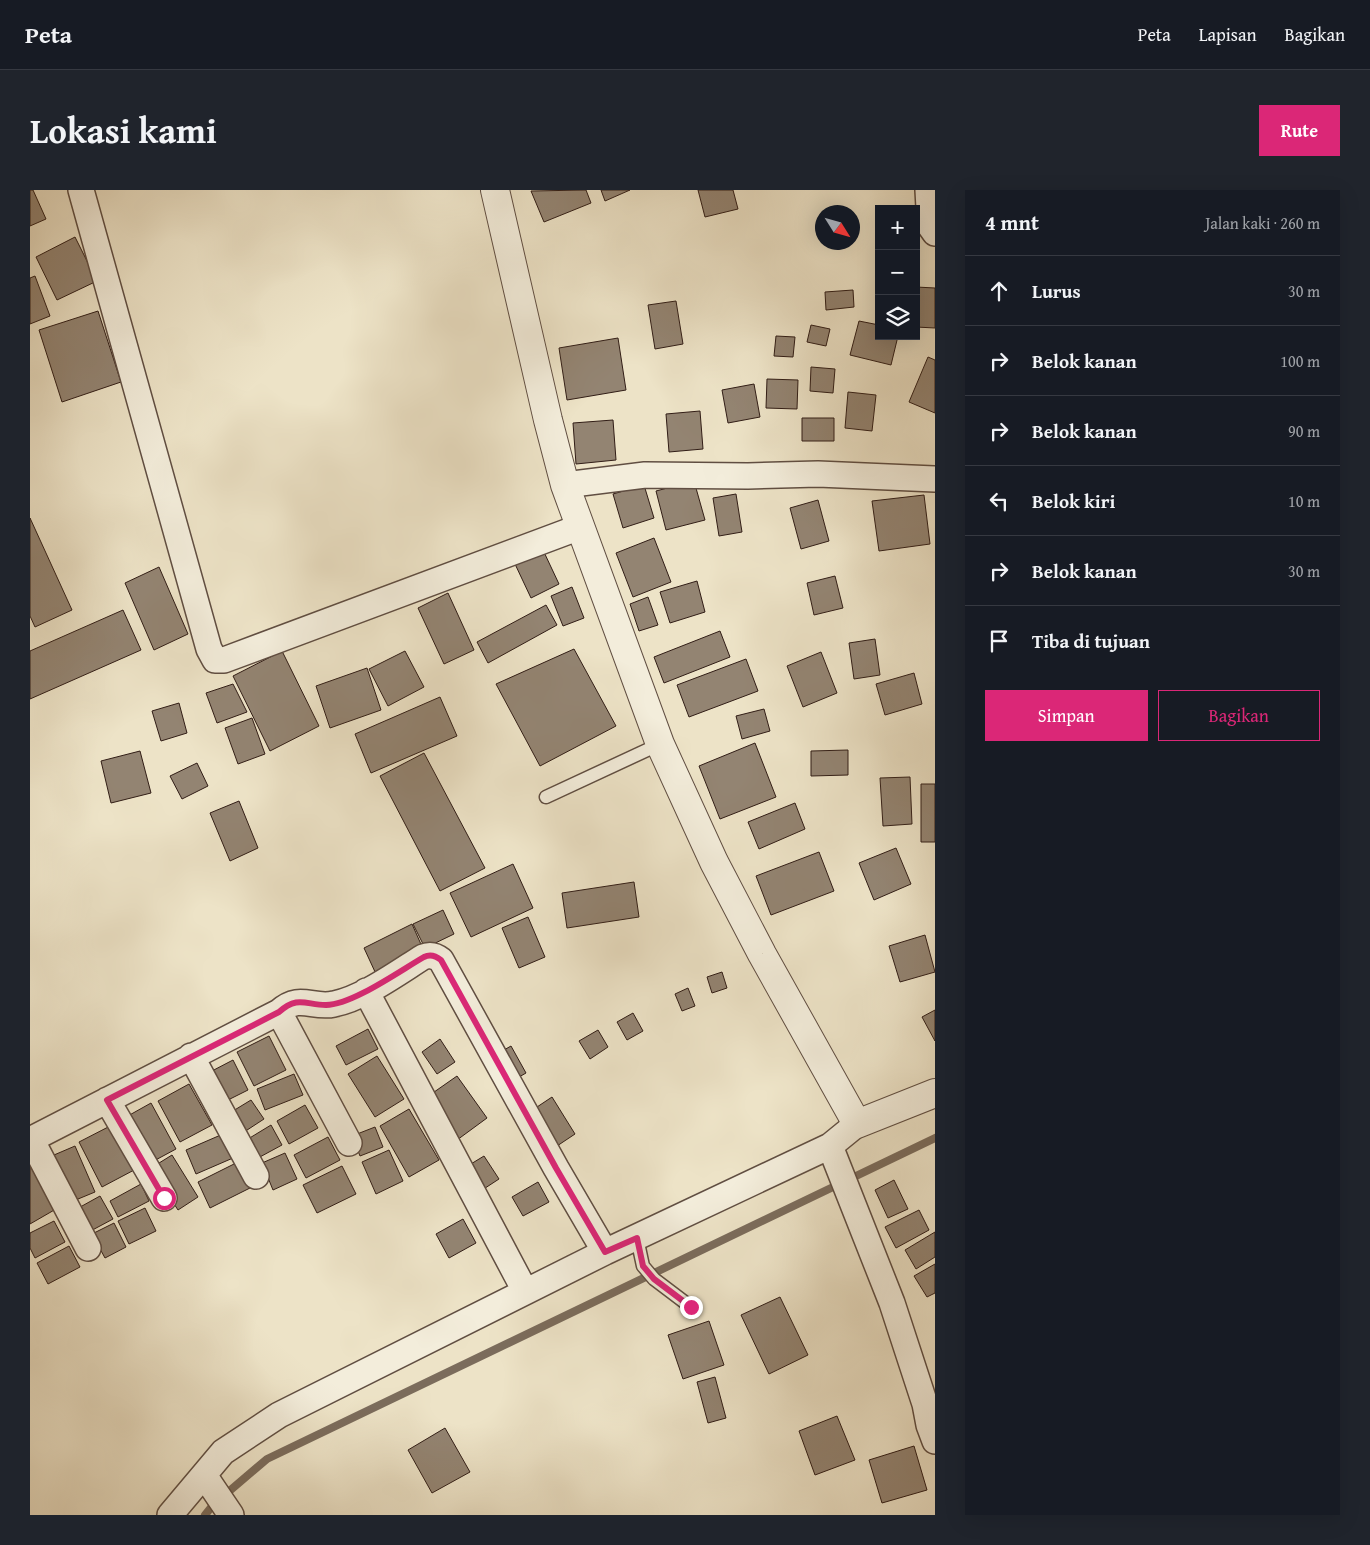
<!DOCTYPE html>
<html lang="id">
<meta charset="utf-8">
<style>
:root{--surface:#171b24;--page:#20242c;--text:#f1f3f6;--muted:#9ea1a6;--line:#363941;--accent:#db2777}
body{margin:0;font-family:"Gentium Book Plus",serif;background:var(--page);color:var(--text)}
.controls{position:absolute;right:15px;top:15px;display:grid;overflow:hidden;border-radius:0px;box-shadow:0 5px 20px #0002}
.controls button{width:45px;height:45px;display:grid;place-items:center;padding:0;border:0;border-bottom:1px solid var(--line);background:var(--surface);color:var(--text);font:25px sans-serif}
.compass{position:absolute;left:785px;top:15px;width:45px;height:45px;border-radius:50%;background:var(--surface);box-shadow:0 5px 20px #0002;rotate:127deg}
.stop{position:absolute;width:15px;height:15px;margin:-11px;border:4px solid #db2777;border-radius:50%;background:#fff}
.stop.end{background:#db2777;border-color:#fff;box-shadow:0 1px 5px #0008}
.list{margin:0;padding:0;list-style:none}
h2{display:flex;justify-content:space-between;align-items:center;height:65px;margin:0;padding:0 20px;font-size:21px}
h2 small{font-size:16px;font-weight:400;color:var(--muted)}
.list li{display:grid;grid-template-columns:32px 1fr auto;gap:15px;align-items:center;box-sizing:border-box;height:70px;padding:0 20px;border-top:1px solid var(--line)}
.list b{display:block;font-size:19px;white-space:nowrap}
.list em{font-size:16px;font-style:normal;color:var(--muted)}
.actions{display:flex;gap:10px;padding:15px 20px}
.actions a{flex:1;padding:11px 0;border:1px solid var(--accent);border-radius:0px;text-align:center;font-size:18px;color:var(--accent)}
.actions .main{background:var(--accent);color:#fff}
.icon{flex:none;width:28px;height:28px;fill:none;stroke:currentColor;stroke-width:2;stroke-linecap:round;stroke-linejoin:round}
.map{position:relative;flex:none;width:905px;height:1325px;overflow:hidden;border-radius:0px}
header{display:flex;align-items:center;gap:30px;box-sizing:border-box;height:70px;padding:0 25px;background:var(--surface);border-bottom:1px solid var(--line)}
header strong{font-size:24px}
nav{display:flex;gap:28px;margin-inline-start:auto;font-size:18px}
.intro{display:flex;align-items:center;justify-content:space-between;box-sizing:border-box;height:120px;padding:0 30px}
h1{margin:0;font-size:35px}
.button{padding:12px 22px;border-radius:0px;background:var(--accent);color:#fff;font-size:18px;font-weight:700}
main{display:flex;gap:30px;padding:0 30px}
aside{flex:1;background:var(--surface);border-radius:0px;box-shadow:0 5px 20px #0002}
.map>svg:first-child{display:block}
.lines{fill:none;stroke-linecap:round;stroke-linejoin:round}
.stream{stroke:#7b6c5c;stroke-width:8}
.building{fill:#938472;stroke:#311d16}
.service-casing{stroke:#604e42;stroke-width:15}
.minor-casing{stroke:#604e42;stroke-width:28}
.tertiary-casing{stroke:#604e42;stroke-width:30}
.service{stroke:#f3eddb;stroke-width:12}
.minor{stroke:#f3eddb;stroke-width:25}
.tertiary{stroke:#f3eddb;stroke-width:28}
.route{stroke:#db2777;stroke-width:6}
</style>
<header>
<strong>Peta</strong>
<nav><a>Peta</a><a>Lapisan</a><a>Bagikan</a></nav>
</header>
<div class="intro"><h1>Lokasi kami</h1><a class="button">Rute</a></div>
<main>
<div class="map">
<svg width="905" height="1325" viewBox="0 0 905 1325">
<rect width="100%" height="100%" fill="#ede3c7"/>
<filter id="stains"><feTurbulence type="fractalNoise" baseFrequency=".004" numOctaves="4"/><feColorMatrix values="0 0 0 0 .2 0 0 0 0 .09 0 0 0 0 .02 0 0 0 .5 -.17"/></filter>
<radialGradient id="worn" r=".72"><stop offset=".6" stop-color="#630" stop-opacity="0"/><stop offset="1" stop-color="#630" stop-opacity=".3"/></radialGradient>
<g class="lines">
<path class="stream" d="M 175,1325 L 183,1315 L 237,1269 L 905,948"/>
</g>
<path class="building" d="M 0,0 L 3,0 L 16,29 L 0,36 Z
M 556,0 L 561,13 L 514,32 L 501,1 Z
M 571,0 L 600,0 L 575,11 Z
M 668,0 L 703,0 L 708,19 L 675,27 Z
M 45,47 L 67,91 L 27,110 L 6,67 Z
M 5,86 L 20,126 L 0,134 L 0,88 Z
M 886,97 L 905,98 L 905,138 L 886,137 Z
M 823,100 L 824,117 L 796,120 L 795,102 Z
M 646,111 L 653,154 L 625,159 L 618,115 Z
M 68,121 L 91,192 L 32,212 L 9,140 Z
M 829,131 L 849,135 L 849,146 L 868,146 L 861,175 L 820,165 Z
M 781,135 L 800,139 L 796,156 L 777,152 Z
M 746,146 L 765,147 L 763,167 L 744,166 Z
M 588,148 L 596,200 L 537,210 L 529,158 Z
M 898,167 L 905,170 L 905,223 L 879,212 Z
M 781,177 L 805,179 L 803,203 L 780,201 Z
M 737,189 L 768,190 L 767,219 L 736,218 Z
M 724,194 L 730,227 L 698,233 L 692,200 Z
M 818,202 L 846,205 L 842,241 L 815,238 Z
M 670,221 L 673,259 L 639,262 L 636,224 Z
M 772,228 L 804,228 L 804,251 L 772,251 Z
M 583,230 L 586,270 L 546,274 L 543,233 Z
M 664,291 L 675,330 L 636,340 L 626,301 Z
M 614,295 L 624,328 L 593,338 L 583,304 Z
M 706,304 L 712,342 L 689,346 L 683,308 Z
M 894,305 L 900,354 L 849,361 L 842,311 Z
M 788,310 L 799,351 L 771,359 L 760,318 Z
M 0,328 L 42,420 L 5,437 L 0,426 Z
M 624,348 L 641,392 L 603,407 L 586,363 Z
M 513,360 L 529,394 L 501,408 L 485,374 Z
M 129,377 L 158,444 L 124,460 L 95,393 Z
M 805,386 L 813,418 L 784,425 L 777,393 Z
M 667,391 L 675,422 L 640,433 L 630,402 Z
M 542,397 L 554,428 L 533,436 L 521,406 Z
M 418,403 L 444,460 L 414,474 L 388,418 Z
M 618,407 L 628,435 L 609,441 L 600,414 Z
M 516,415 L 527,435 L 458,473 L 447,452 Z
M 93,420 L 111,460 L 0,509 L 0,461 Z
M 690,441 L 700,467 L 634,493 L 624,467 Z
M 845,449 L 850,485 L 824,489 L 819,453 Z
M 544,459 L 586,536 L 510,576 L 466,494 Z
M 252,461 L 289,536 L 240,561 L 203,486 Z
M 375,461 L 394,497 L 358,516 L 339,479 Z
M 791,462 L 807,503 L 773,517 L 757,476 Z
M 716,469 L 728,501 L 659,527 L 647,495 Z
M 337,478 L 351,520 L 300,538 L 286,496 Z
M 884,483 L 892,514 L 855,525 L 846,494 Z
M 203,494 L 217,522 L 187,533 L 176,503 Z
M 410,507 L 427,546 L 341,583 L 325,544 Z
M 149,513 L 157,543 L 131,551 L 122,521 Z
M 734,519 L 740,541 L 712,549 L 706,526 Z
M 222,528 L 235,564 L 208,574 L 195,538 Z
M 725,553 L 746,607 L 690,629 L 669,576 Z
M 818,560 L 818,585 L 781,586 L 781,561 Z
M 110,561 L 121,603 L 81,613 L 71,571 Z
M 394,563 L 455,678 L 410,701 L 350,586 Z
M 167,573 L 178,596 L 152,609 L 140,586 Z
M 880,587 L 882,634 L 853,636 L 850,588 Z
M 891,594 L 905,594 L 905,652 L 891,652 Z
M 209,611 L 228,658 L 200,671 L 180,623 Z
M 765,613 L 775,639 L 729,659 L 718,632 Z
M 866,658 L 881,694 L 844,710 L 829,673 Z
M 789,662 L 804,701 L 741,725 L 726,686 Z
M 483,674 L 503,718 L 441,747 L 420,703 Z
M 604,692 L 609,727 L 537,738 L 532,703 Z
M 413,720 L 424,744 L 395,758 L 383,734 Z
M 498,727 L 515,767 L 489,778 L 472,738 Z
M 382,734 L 394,761 L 346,784 L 334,758 Z
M 895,745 L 905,782 L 870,792 L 859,756 Z
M 692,782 L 697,798 L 682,803 L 677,787 Z
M 658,798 L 665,816 L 652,821 L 645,804 Z
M 905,820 L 905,851 L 892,827 Z
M 603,823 L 613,841 L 597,850 L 587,832 Z
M 338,839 L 348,859 L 316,875 L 306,856 Z
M 568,840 L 578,857 L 560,869 L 549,851 Z
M 239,846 L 256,880 L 224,896 L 207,862 Z
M 410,849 L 425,872 L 407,884 L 392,862 Z
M 481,856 L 496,883 L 482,891 L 467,864 Z
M 347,866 L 374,909 L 345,927 L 318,884 Z
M 203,870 L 218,900 L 194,912 L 180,882 Z
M 264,884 L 273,905 L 235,920 L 227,899 Z
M 427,886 L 457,928 L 427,950 L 397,907 Z
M 159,894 L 182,935 L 150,952 L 128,911 Z
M 522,907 L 545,944 L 521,960 L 498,923 Z
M 221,910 L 234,929 L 211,944 L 198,924 Z
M 121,913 L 146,959 L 120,973 L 96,927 Z
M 275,915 L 288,938 L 259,954 L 247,931 Z
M 379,919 L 409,970 L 379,987 L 350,936 Z
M 84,934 L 106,979 L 72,997 L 49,952 Z
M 241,935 L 252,955 L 228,968 L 218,949 Z
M 345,937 L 353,957 L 330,966 L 322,946 Z
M 193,944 L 203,968 L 166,984 L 156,960 Z
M 298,947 L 310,970 L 276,988 L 264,965 Z
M 45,956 L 65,1002 L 36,1014 L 17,968 Z
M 359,960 L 373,991 L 346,1004 L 332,972 Z
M 255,963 L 267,989 L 243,1000 L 232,973 Z
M 142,965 L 168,1007 L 148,1020 L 121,978 Z
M 454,966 L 469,989 L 446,1004 L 431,980 Z
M 210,971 L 222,997 L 180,1018 L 168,992 Z
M 0,974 L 26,1019 L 0,1034 Z
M 312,976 L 326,1004 L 287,1023 L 273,995 Z
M 864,990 L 878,1019 L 858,1028 L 845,1000 Z
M 508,992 L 519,1012 L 493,1026 L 482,1007 Z
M 111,994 L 119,1011 L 88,1027 L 80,1011 Z
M 70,1006 L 83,1029 L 55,1044 L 43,1021 Z
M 115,1018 L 126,1041 L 99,1054 L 88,1031 Z
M 889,1020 L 899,1040 L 866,1058 L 855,1037 Z
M 433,1029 L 446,1053 L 419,1068 L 406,1044 Z
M 24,1031 L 35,1052 L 5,1068 L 0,1058 L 0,1043 Z
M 84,1033 L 96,1057 L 75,1068 L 62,1044 Z
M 905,1042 L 905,1067 L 886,1079 L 875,1060 Z
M 39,1056 L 50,1077 L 18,1094 L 7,1073 Z
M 905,1074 L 905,1103 L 897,1107 L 884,1086 Z
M 750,1107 L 778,1165 L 739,1184 L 711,1125 Z
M 679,1131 L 694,1175 L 653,1189 L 638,1145 Z
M 685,1187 L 696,1228 L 678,1233 L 667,1192 Z
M 807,1226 L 825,1270 L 785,1285 L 769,1241 Z
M 415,1238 L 440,1282 L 402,1303 L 378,1260 Z
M 884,1256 L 897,1300 L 852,1313 L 839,1270 Z"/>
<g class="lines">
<defs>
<path id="service" d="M 516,607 L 630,554
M 607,1048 L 613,1076 L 624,1089 L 661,1117"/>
<path id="minor" d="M 51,0 L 179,459 L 185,470 L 194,470 L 550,337
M 898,0 L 900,36 L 905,43
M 535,295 L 615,285 L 718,286 L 788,284 L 905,289
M 336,801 L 495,1101
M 249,822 L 319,953
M 161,866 L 226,986
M 77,910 L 134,1008
M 1,949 L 58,1058
M 0,950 L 249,822 C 270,803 282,819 304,814 C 332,809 369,782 393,767 C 400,764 406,766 411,770 L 526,978 L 575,1062
M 800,956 L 862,1113 L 895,1214 L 899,1235 L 905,1251
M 174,1285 L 201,1325
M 140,1325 L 193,1262 L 249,1225 L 575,1062 L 800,956 L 827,934"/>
<path id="tertiary" d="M 465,0 L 518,230 L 535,295 L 630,554 L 684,672 L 732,764 L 827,934 L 905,903"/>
</defs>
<use href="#service" class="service-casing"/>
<use href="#minor" class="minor-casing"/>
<use href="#tertiary" class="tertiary-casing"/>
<use href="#service" class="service"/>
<use href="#minor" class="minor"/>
<use href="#tertiary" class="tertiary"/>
</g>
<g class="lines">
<path class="route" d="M 134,1008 L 77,910 L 249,822 C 268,805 276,815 296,815 C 322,815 371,780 394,767 C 400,764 406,766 411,770 L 526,978 L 575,1062 L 607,1048 L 613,1076 L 624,1089 L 661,1117"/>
</g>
<rect width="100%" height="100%" filter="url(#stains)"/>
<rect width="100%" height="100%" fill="url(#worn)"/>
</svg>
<div class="controls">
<button>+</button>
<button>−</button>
<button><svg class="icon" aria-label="layers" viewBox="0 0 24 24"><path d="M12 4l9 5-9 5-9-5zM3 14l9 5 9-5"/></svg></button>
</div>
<svg class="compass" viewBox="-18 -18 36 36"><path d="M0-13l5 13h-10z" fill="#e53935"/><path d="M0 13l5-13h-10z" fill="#9ea1a6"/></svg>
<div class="stop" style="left:134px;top:1008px"></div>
<div class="stop end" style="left:661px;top:1117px"></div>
</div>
<aside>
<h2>4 mnt<small>Jalan kaki · 260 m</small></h2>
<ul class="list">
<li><svg class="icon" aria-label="ahead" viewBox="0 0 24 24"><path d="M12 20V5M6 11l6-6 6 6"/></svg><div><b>Lurus</b></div><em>30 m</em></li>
<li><svg class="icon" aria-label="right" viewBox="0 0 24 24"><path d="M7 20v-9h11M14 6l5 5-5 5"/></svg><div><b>Belok kanan</b></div><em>100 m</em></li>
<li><svg class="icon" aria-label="right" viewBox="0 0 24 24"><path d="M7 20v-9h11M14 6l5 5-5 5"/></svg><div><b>Belok kanan</b></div><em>90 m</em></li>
<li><svg class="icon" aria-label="left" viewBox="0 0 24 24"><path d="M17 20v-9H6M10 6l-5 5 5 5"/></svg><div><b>Belok kiri</b></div><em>10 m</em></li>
<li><svg class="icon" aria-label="right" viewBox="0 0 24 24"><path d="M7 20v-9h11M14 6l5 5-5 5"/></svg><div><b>Belok kanan</b></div><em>30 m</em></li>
<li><svg class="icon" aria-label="arrive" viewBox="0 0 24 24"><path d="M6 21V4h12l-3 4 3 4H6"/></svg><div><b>Tiba di tujuan</b></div></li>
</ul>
<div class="actions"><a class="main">Simpan</a><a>Bagikan</a></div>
</aside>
</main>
